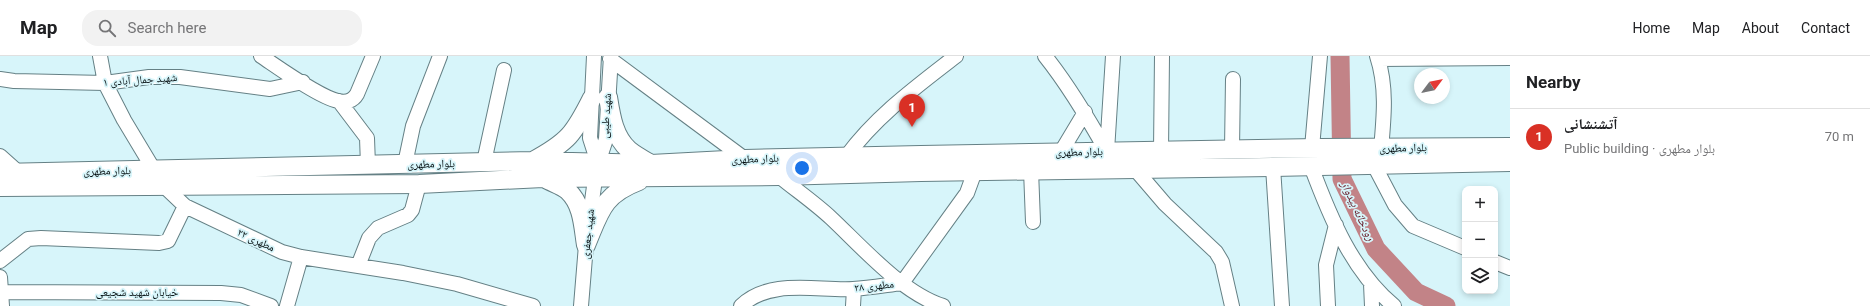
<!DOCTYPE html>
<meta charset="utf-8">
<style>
:root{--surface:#fff;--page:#f2f2f2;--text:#202124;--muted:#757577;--line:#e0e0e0;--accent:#d93025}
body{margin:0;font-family:Roboto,"Noto Naskh Arabic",sans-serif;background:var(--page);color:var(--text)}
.controls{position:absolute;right:12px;bottom:12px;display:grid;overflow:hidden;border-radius:8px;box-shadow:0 2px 6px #0003}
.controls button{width:36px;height:36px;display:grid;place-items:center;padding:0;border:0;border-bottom:1px solid var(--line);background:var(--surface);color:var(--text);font:20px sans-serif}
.compass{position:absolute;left:1414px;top:12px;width:36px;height:36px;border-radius:50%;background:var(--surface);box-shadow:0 2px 6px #0003;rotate:58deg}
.you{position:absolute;left:802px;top:112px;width:14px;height:14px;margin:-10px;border:3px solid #fff;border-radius:50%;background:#1a73e8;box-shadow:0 0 0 6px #1a73e833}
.badge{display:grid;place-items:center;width:26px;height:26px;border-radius:50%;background:var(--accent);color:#fff;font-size:13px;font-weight:700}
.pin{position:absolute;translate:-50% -33px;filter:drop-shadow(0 1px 2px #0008)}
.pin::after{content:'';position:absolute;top:21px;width:14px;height:12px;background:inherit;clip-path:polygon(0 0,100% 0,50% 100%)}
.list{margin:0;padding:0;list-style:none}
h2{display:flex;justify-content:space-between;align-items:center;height:52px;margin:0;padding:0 16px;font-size:17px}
h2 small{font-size:13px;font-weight:400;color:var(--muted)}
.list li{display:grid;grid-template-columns:26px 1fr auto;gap:12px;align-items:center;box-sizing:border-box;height:56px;padding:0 16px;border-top:1px solid var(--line)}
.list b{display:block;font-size:15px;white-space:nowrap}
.list p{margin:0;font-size:13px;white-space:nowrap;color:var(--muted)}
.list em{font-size:13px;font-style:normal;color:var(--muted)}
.icon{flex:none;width:22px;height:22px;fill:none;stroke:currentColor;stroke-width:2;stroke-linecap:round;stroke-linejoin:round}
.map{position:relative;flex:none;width:1510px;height:250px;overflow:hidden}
header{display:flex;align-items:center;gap:24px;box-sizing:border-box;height:56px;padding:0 20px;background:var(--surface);border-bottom:1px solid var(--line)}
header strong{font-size:19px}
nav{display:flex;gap:22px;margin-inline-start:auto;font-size:14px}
.search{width:280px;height:36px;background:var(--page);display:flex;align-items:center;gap:10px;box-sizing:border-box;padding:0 14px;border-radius:16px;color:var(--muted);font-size:15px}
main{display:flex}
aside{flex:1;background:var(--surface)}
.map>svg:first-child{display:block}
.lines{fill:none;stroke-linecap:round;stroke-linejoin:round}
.river{stroke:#c28387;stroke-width:19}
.minor-casing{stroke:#658085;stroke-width:16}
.major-casing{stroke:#658085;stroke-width:20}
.minor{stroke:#fff;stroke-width:14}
.major{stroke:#fff;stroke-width:18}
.labels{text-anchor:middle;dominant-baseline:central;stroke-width:3.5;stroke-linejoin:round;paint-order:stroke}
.street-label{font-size:11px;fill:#040d0f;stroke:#d7f5fa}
.water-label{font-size:12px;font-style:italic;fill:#671b28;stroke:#d7f5fa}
</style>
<header>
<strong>Map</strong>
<div class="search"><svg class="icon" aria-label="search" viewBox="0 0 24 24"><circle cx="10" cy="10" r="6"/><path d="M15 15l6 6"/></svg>Search here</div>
<nav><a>Home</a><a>Map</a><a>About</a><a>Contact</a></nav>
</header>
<main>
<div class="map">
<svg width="1510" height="250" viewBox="0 0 1510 250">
<rect width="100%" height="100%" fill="#d7f5fa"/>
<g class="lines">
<path class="river" d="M 1340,0 L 1342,123 L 1376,193 L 1416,236 L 1446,250"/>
<defs>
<path id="minor" d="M 100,0 L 105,27 L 124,64 L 154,114
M 261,0 C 279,12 319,41 338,45 C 346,47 353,45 357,38 L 373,0
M 594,0 L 590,82 L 598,107
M 1045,0 C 1069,30 1088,62 1107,96
M 1377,0 C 1387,30 1384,61 1381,93
M 610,3 L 745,103
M 1378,3 L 1510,2
M 0,23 L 14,25 L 105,27 L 149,21 L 180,21 L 270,33 L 303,26
M 339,45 L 367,82 L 368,109
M 1312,92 L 1320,0
M 1232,93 L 1233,23
M 1107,95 L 1113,0
M 1161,95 L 1162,0
M 1061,96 L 1085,56
M 0,100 L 19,117
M 846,101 C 876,60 916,31 956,0
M 484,106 L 504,14
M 405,108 L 413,70 L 440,0
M 1374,109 L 1395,149 L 1413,170 L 1465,192
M 1311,110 C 1330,161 1352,215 1394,250
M 1273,111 L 1282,250
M 1135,113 L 1165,148 L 1216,196 L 1222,206 L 1232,250
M 1031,114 L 1033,166
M 779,120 C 796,134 815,147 831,162 C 862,191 902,237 943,250
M 165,131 L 185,150 L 282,196 L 301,201 L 403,217 L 457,228 L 533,250
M 0,205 L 28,183 L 41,182 L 159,187 L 168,185 L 185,150
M 1495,206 L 1510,212
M 358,210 L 369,182 L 378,172 L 408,159 L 412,154 L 419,128
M 0,221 L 2,250
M 1371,228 L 1372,250
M 0,236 L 221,237 L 241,239 L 271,250
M 287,250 L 301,201
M 581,250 L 586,189 L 595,123 L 598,107 L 606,83 L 611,0
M 741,250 C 770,222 817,235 853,233 C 869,232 886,229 902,227 L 967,137 L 975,115
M 853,250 L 854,233
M 1328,250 L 1326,209 L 1336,169"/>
<path id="major" d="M 608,41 C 611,60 614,81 629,94 C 635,99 644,104 651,108
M 533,105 C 568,86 574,78 592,42
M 0,117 L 533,105 L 651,108 L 745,103 L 921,99 L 1319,92 L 1510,91
M 546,123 C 553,127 563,130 568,135 C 583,149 583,171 586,189 C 600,156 602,139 639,125
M 0,131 L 419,128 L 543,122 L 779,120 L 921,116 L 1273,111 L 1510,106"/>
</defs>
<use href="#minor" class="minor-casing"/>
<use href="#major" class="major-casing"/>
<use href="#minor" class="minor"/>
<use href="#major" class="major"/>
</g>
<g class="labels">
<g class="street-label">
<text transform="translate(140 24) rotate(-4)">شهید جمال آبادی ۱</text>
<text transform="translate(606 60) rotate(-86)">شهید طیبی</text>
<text transform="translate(1403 92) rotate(-1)">بلوار مطهری</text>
<text transform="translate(1079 96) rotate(-1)">بلوار مطهری</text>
<text transform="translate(755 103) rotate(-2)">بلوار مطهری</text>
<text transform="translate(431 108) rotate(-1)">بلوار مطهری</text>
<text transform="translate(107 115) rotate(-1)">بلوار مطهری</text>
<text transform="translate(588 178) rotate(-84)">شهید جعفری</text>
<text transform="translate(256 184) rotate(25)">مطهری ۲۲</text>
<text transform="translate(874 230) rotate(-6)">مطهری ۲۸</text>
<text x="137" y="236">خیابان شهید شجیعی</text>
</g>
<g class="water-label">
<text transform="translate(1358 155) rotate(65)">رودخانه بیدواز</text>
</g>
</g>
</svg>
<div class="controls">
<button>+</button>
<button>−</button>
<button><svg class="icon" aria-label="layers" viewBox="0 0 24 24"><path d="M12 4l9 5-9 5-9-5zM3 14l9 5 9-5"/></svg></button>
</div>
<svg class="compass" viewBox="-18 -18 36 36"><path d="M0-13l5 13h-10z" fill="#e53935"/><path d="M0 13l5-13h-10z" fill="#757577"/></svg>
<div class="you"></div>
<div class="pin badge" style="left:912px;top:71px">1</div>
</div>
<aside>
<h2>Nearby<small></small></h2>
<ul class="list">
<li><span class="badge">1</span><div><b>آتشنشانی</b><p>Public building · بلوار مطهری</p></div><em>70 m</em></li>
</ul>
</aside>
</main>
